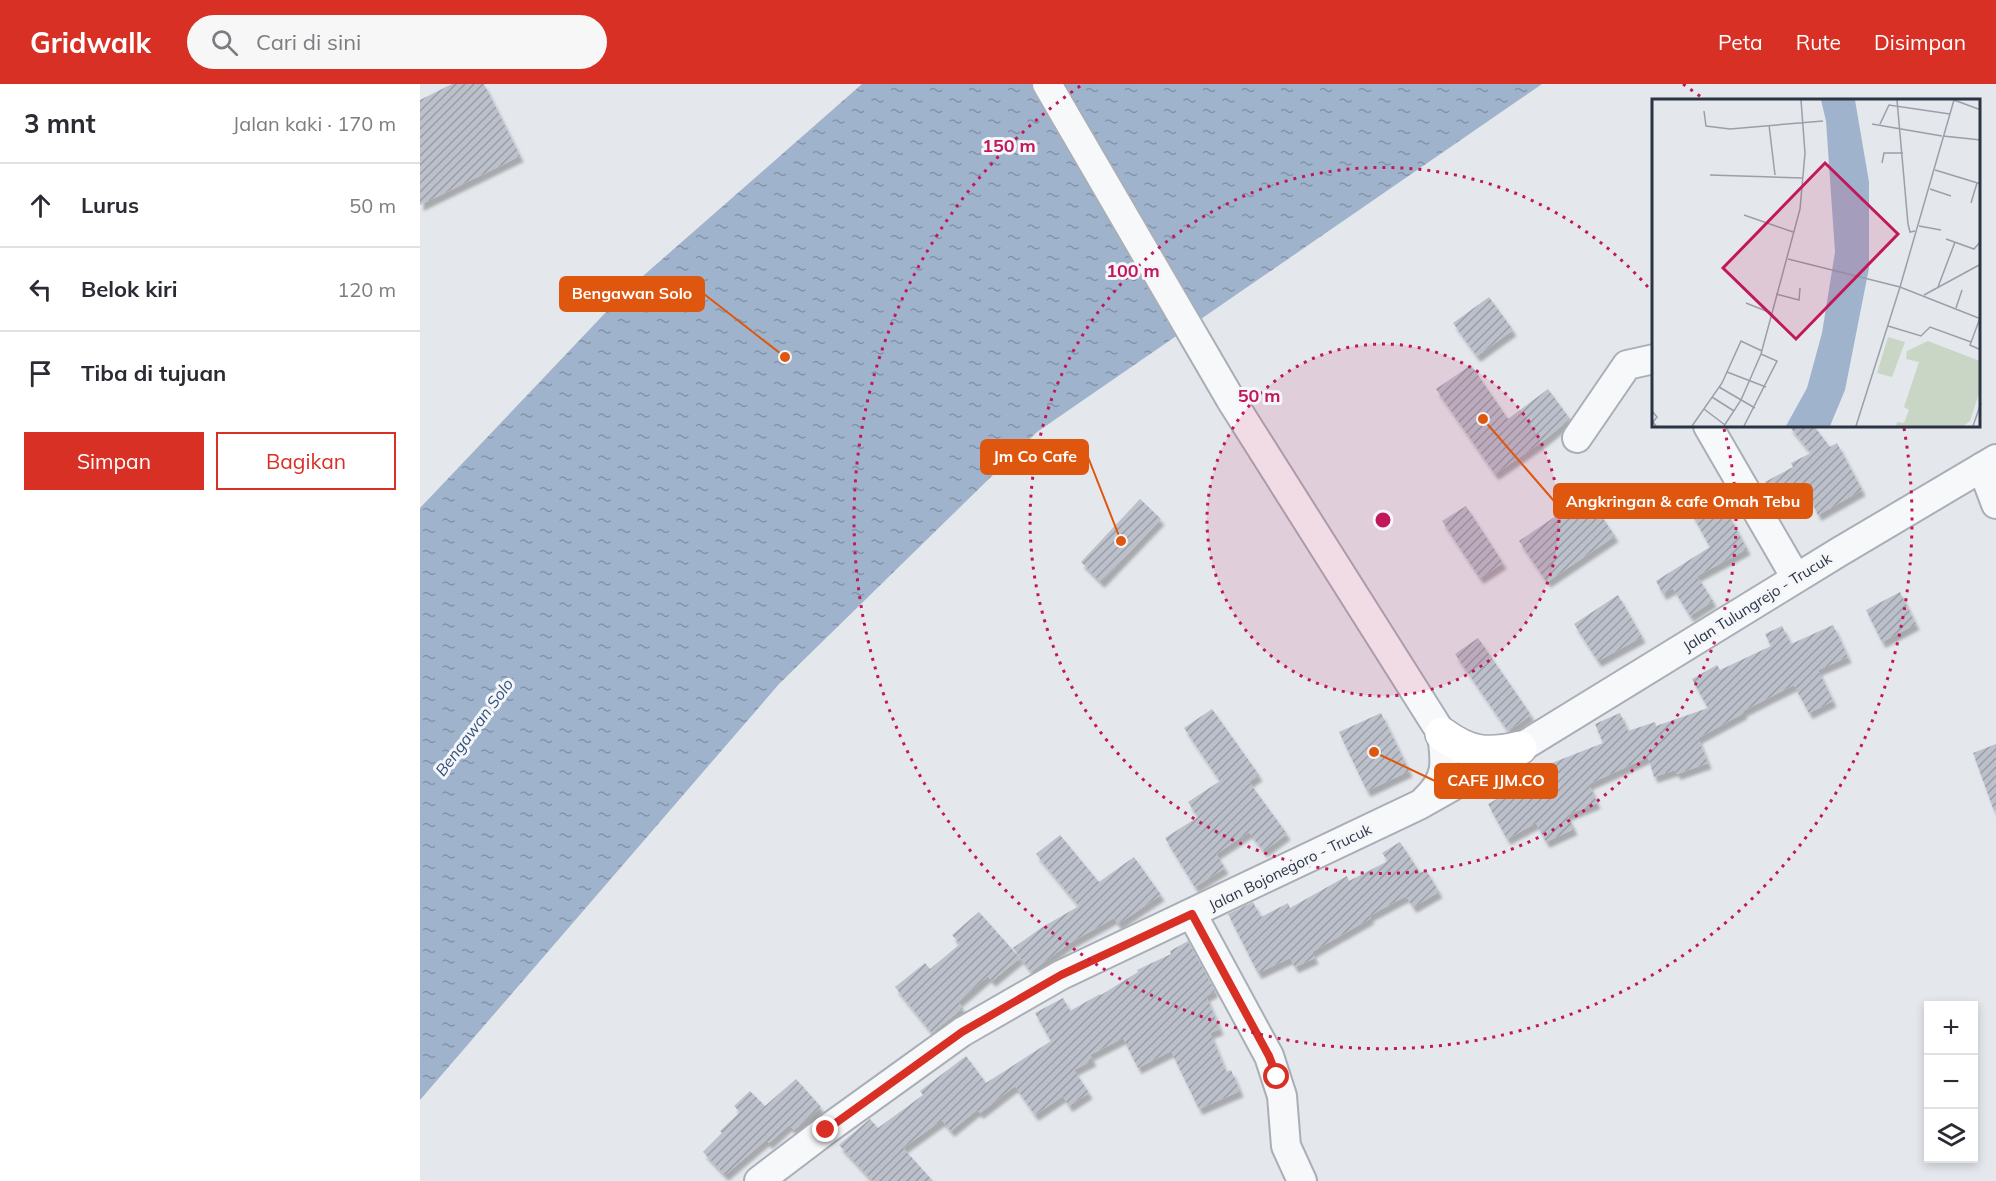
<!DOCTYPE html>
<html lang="id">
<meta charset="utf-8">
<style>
:root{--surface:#fff;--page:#f7f7f7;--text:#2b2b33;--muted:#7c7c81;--line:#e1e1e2;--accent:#d93025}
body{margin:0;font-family:Mulish,sans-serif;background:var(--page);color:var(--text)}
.controls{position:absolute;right:18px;bottom:18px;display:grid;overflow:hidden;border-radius:0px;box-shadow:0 3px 9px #0003}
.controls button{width:54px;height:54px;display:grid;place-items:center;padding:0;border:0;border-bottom:2px solid var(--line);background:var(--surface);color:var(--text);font:30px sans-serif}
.stop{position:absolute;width:18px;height:18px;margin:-14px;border:4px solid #d93025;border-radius:50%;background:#fff}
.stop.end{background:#d93025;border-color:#fff;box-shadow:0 2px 6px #0008}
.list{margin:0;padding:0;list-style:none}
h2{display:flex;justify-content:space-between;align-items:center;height:78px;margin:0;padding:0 24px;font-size:26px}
h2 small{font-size:20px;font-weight:400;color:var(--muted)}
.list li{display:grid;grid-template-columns:39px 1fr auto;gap:18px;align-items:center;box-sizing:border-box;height:84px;padding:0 24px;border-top:2px solid var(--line)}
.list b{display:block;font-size:22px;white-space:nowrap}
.list em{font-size:20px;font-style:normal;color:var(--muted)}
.actions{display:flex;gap:12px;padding:18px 24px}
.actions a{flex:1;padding:14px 0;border:2px solid var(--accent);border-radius:0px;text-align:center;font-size:21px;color:var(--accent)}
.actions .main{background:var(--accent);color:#fff}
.icon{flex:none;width:33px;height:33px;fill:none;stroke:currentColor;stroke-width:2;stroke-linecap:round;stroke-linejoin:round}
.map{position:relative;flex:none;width:1576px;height:1097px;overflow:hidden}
header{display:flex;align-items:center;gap:36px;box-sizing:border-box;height:84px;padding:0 30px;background:var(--accent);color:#fff}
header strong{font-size:28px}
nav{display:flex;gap:33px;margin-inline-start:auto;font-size:21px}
.search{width:420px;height:54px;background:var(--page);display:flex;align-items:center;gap:15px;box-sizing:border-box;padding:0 21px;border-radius:33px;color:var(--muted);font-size:22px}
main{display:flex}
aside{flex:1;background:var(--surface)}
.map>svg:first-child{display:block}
.water{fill:url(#water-ripples)}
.building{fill:url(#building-hatch);filter:url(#shadow)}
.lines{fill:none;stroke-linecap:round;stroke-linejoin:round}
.minor-casing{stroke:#a9aeb7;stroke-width:32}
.major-casing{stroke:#a3abb8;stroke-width:36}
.minor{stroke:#f7f8fa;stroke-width:28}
.major{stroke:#fff;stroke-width:33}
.route{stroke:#d93025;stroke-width:8}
.ring{fill:none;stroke:#c2185b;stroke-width:3;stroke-dasharray:3 6}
.labels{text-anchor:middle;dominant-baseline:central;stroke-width:6;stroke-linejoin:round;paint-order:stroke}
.street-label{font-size:15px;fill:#2b3445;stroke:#f4f6f9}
.water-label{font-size:16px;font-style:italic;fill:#34527a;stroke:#f4f6f9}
.inset-road{fill:none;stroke:#9a9fa9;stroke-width:1.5}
.view{fill:#c2185b;fill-opacity:0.15;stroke:#c2185b;stroke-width:3}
.inset-edge{fill:none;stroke:#2b3445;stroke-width:3}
.centre{fill:#c2185b;stroke:#f4f6f9;stroke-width:3}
.ring-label{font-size:18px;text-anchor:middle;font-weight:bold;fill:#c2185b;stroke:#f4f6f9;stroke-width:6;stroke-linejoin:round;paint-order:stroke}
.leader{fill:none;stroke:#df570f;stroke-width:2}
.callout-dot{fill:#df570f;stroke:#f4f6f9;stroke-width:2}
.callout{fill:#df570f;stroke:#df570f;stroke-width:2}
.callout-label{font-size:16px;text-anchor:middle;font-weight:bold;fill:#fff}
</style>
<header>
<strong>Gridwalk</strong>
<div class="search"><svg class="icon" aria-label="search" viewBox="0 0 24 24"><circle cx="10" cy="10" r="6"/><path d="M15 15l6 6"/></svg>Cari di sini</div>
<nav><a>Peta</a><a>Rute</a><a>Disimpan</a></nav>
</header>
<main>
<aside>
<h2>3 mnt<small>Jalan kaki · 170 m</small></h2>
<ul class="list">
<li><svg class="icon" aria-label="ahead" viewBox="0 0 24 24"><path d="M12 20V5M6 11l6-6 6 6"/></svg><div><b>Lurus</b></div><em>50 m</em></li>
<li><svg class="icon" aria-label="left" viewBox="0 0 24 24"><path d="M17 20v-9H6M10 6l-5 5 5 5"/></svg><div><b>Belok kiri</b></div><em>120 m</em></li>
<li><svg class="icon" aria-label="arrive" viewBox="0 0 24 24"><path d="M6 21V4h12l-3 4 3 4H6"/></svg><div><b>Tiba di tujuan</b></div></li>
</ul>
<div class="actions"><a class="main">Simpan</a><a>Bagikan</a></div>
</aside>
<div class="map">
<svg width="1576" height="1097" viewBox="0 0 1576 1097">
<defs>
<pattern id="water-ripples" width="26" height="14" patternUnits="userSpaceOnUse" patternTransform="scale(1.5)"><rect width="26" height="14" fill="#9fb4cc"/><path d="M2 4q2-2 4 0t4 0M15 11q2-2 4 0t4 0" fill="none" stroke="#8293a7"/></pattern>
<pattern id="building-hatch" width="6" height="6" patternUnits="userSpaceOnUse" patternTransform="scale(1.5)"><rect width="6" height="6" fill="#bbc0ca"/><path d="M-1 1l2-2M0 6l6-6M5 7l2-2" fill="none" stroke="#989da6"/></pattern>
<filter id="shadow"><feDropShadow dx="3.5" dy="6" stdDeviation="1.5" flood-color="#0004"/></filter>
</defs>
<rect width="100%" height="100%" fill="#e4e7ec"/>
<path class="water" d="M 442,0 L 1122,0 L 617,348 L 359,600 L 0,1016 L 0,424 L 207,206 Z"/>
<path class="building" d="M 32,0 L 64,0 L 100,72 L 0,121 L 0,16 Z
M 1069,213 L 1093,246 L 1057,272 L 1033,239 Z
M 1051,281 L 1088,335 L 1128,305 L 1150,335 L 1123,357 L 1075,390 L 1016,305 Z
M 1369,342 L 1394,342 L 1410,363 L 1417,359 L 1442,406 L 1398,431 L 1383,401 L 1354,415 L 1345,398 L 1373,383 L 1371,379 L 1391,369 Z
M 1294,404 L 1327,465 L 1277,492 L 1293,517 L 1270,532 L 1253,504 L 1243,510 L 1236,497 L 1290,463 L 1266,419 Z
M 1167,411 L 1195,452 L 1127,498 L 1099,457 Z
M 720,415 L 741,435 L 681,498 L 661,478 Z
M 1046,422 L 1083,479 L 1060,494 L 1022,437 Z
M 1480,508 L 1496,540 L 1462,558 L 1446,526 Z
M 1198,511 L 1222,553 L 1178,577 L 1154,540 Z
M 1413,541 L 1428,573 L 1398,586 L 1413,617 L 1389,629 L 1374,601 L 1323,627 L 1324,629 L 1278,654 L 1288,679 L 1257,690 L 1255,686 L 1234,693 L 1228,673 L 1169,700 L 1177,719 L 1147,731 L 1154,745 L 1126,758 L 1116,739 L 1087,755 L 1068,720 L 1098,703 L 1095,697 L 1132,679 L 1183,659 L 1175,640 L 1200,629 L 1208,647 L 1235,638 L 1236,642 L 1288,624 L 1272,595 L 1297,581 L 1300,586 L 1351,562 L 1345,550 L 1362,542 L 1371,560 Z
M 1058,554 L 1111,631 L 1088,647 L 1035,570 Z
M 792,625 L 839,691 L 829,698 L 867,750 L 844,767 L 829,748 L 796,770 L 805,784 L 775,803 L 745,754 L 778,733 L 768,718 L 800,697 L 764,644 Z
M 961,629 L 989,687 L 947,707 L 919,648 Z
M 1576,660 L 1576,726 L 1574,727 L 1553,669 Z
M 640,751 L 679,798 L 714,773 L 741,811 L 698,840 L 694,834 L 648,860 L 611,888 L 593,864 L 621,844 L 659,822 L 616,770 Z
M 980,758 L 1000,789 L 1006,786 L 1019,808 L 993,823 L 986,812 L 949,832 L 951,834 L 892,868 L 895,874 L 875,883 L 870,874 L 838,889 L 808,830 L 833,818 L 841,833 L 868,819 L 870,824 L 927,792 L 929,797 L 968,777 L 962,769 Z
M 559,828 L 600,874 L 572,897 L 568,892 L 538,918 L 543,924 L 512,949 L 475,903 L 505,879 L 510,885 L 540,860 L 532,851 Z
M 768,857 L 795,907 L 786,912 L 800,945 L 790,949 L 806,988 L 811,986 L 820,1007 L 779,1025 L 751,967 L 718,984 L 703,954 L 670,971 L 673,976 L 654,986 L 669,1009 L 649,1022 L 643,1012 L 615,1031 L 595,1002 L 560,1029 L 557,1026 L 531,1047 L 522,1036 L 483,1064 L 513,1097 L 453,1097 L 419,1061 L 450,1035 L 458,1044 L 503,1011 L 500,1007 L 546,972 L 566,999 L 631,957 L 615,929 L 643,914 L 650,927 L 680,910 L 681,911 L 718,888 L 717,886 L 751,870 L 750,867 Z
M 376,995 L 401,1023 L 374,1046 L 369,1041 L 349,1059 L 346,1056 L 305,1091 L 283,1068 L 302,1049 L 300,1047 L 320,1028 L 314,1022 L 330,1007 L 345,1022 Z"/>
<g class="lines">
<defs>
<path id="minor" d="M 627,0 L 811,316 L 1022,650 C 1026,679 1028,695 1005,716
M 1288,342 L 1376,494
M 1157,354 L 1207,281 L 1234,275
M 1562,383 L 1576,420
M 772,830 L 849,972 L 862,1012 L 866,1062 L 882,1097
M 339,1097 L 406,1046 L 542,948 L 641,891 L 999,721 L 1100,664 L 1419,468 L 1576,375"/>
<path id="major" d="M 1022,650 C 1049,670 1067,672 1100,664"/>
</defs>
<use href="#minor" class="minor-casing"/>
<use href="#major" class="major-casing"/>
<use href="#minor" class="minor"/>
<use href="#major" class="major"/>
</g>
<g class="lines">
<path class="route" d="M 406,1046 L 542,948 L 641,891 L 772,830 L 849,972 L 857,993"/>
</g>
<circle cx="963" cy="436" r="176" fill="#c2185b" fill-opacity=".12"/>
<g class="ring">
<circle cx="963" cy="436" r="176"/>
<path d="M1304 345A353 353 0 1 1 1233 209"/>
<path d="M1263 0A529 529 0 0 1 1285 16M1484 344A529 529 0 1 1 663 0"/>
</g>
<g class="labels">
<g class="street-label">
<text transform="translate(1337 518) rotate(-32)">Jalan Tulungrejo - Trucuk</text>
<text transform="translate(870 783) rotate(-26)">Jalan Bojonegoro - Trucuk</text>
</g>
<g class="water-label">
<text transform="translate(54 643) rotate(-53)">Bengawan Solo</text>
</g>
</g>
<g transform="translate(1232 15)">
<rect width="328" height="328" fill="#e4e7ec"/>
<path d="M 276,242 L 328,262 L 328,291 L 318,322 L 311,327 L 244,327 L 245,323 L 252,324 L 257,311 L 252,308 L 267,263 L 254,260 L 255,252 Z" fill="#c9d6c5"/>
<path d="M 236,238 L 253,243 L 240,278 L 225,274 Z" fill="#c9d6c5"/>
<path d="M 169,1 L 203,1 L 217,83 L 217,169 L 193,291 L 178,327 L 134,327 L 155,289 L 170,234 L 183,153 L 174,22 Z" fill="#9fb4cc"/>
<path class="inset-road" d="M 245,1 L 256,125 L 258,133 L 263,132M 302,1 L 329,11M 52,12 L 54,27 L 78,30 L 171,22M 220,25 L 290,37M 228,25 L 237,6 L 298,15M 117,26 L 123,76M 291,37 L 329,41M 230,64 L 232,54 L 251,54M 283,71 L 329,85M 58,76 L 151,79M 278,90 L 299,97M 319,104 L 325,84M 92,116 L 141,133M 267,127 L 289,131M 294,140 L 322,150 L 329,142M 136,160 L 248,188M 248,188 L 302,1M 286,188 L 303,143M 124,195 L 147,201 L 148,189M 272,196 L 329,165M 94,204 L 119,214M 304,209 L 310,191M 328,219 L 318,246 L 329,251M 236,227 L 269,237 L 278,228 L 319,243M 75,273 L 114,288M 67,288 L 103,309M 60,298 L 82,312M 52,310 L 73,326M 0,312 L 5,318 L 1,323 L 4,327M 40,327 L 70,284 L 89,242 L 110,252M 72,327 L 89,301 L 109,255 L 148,110 L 153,54 L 149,1M 92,327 L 125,262 L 109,255M 204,327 L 248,188 L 329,220M 321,327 L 329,304"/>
<path class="view" d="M 173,64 L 246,135 L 144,240 L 71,169 Z"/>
<rect width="328" height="328" class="inset-edge"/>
</g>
<circle cx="963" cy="436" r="9" class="centre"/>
<g class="ring-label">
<text x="589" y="68">150 m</text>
<text x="713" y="193">100 m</text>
<text x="839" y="318">50 m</text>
</g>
<path class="leader" d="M365 273L284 210M701 457L668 373M1063 335L1134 417M954 668L1015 697"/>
<g class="callout-dot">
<circle cx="365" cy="273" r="6"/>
<circle cx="701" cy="457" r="6"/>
<circle cx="1063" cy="335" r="6"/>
<circle cx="954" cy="668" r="6"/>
</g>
<g class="callout">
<rect x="140" y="193" width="144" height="34" rx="6"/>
<rect x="561" y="356" width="107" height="34" rx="6"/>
<rect x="1134" y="400" width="258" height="34" rx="6"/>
<rect x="1015" y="680" width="122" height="34" rx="6"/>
</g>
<g class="callout-label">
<text x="212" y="215">Bengawan Solo</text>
<text x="615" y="378">Jm Co Cafe</text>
<text x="1263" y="423">Angkringan &amp; cafe Omah Tebu</text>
<text x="1076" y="702">CAFE JJM.CO</text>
</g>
</svg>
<div class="controls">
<button>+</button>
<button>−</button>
<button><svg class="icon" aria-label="layers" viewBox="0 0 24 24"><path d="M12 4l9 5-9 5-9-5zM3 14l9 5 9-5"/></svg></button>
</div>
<div class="stop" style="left:857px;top:993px"></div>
<div class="stop end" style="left:406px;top:1046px"></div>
</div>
</main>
